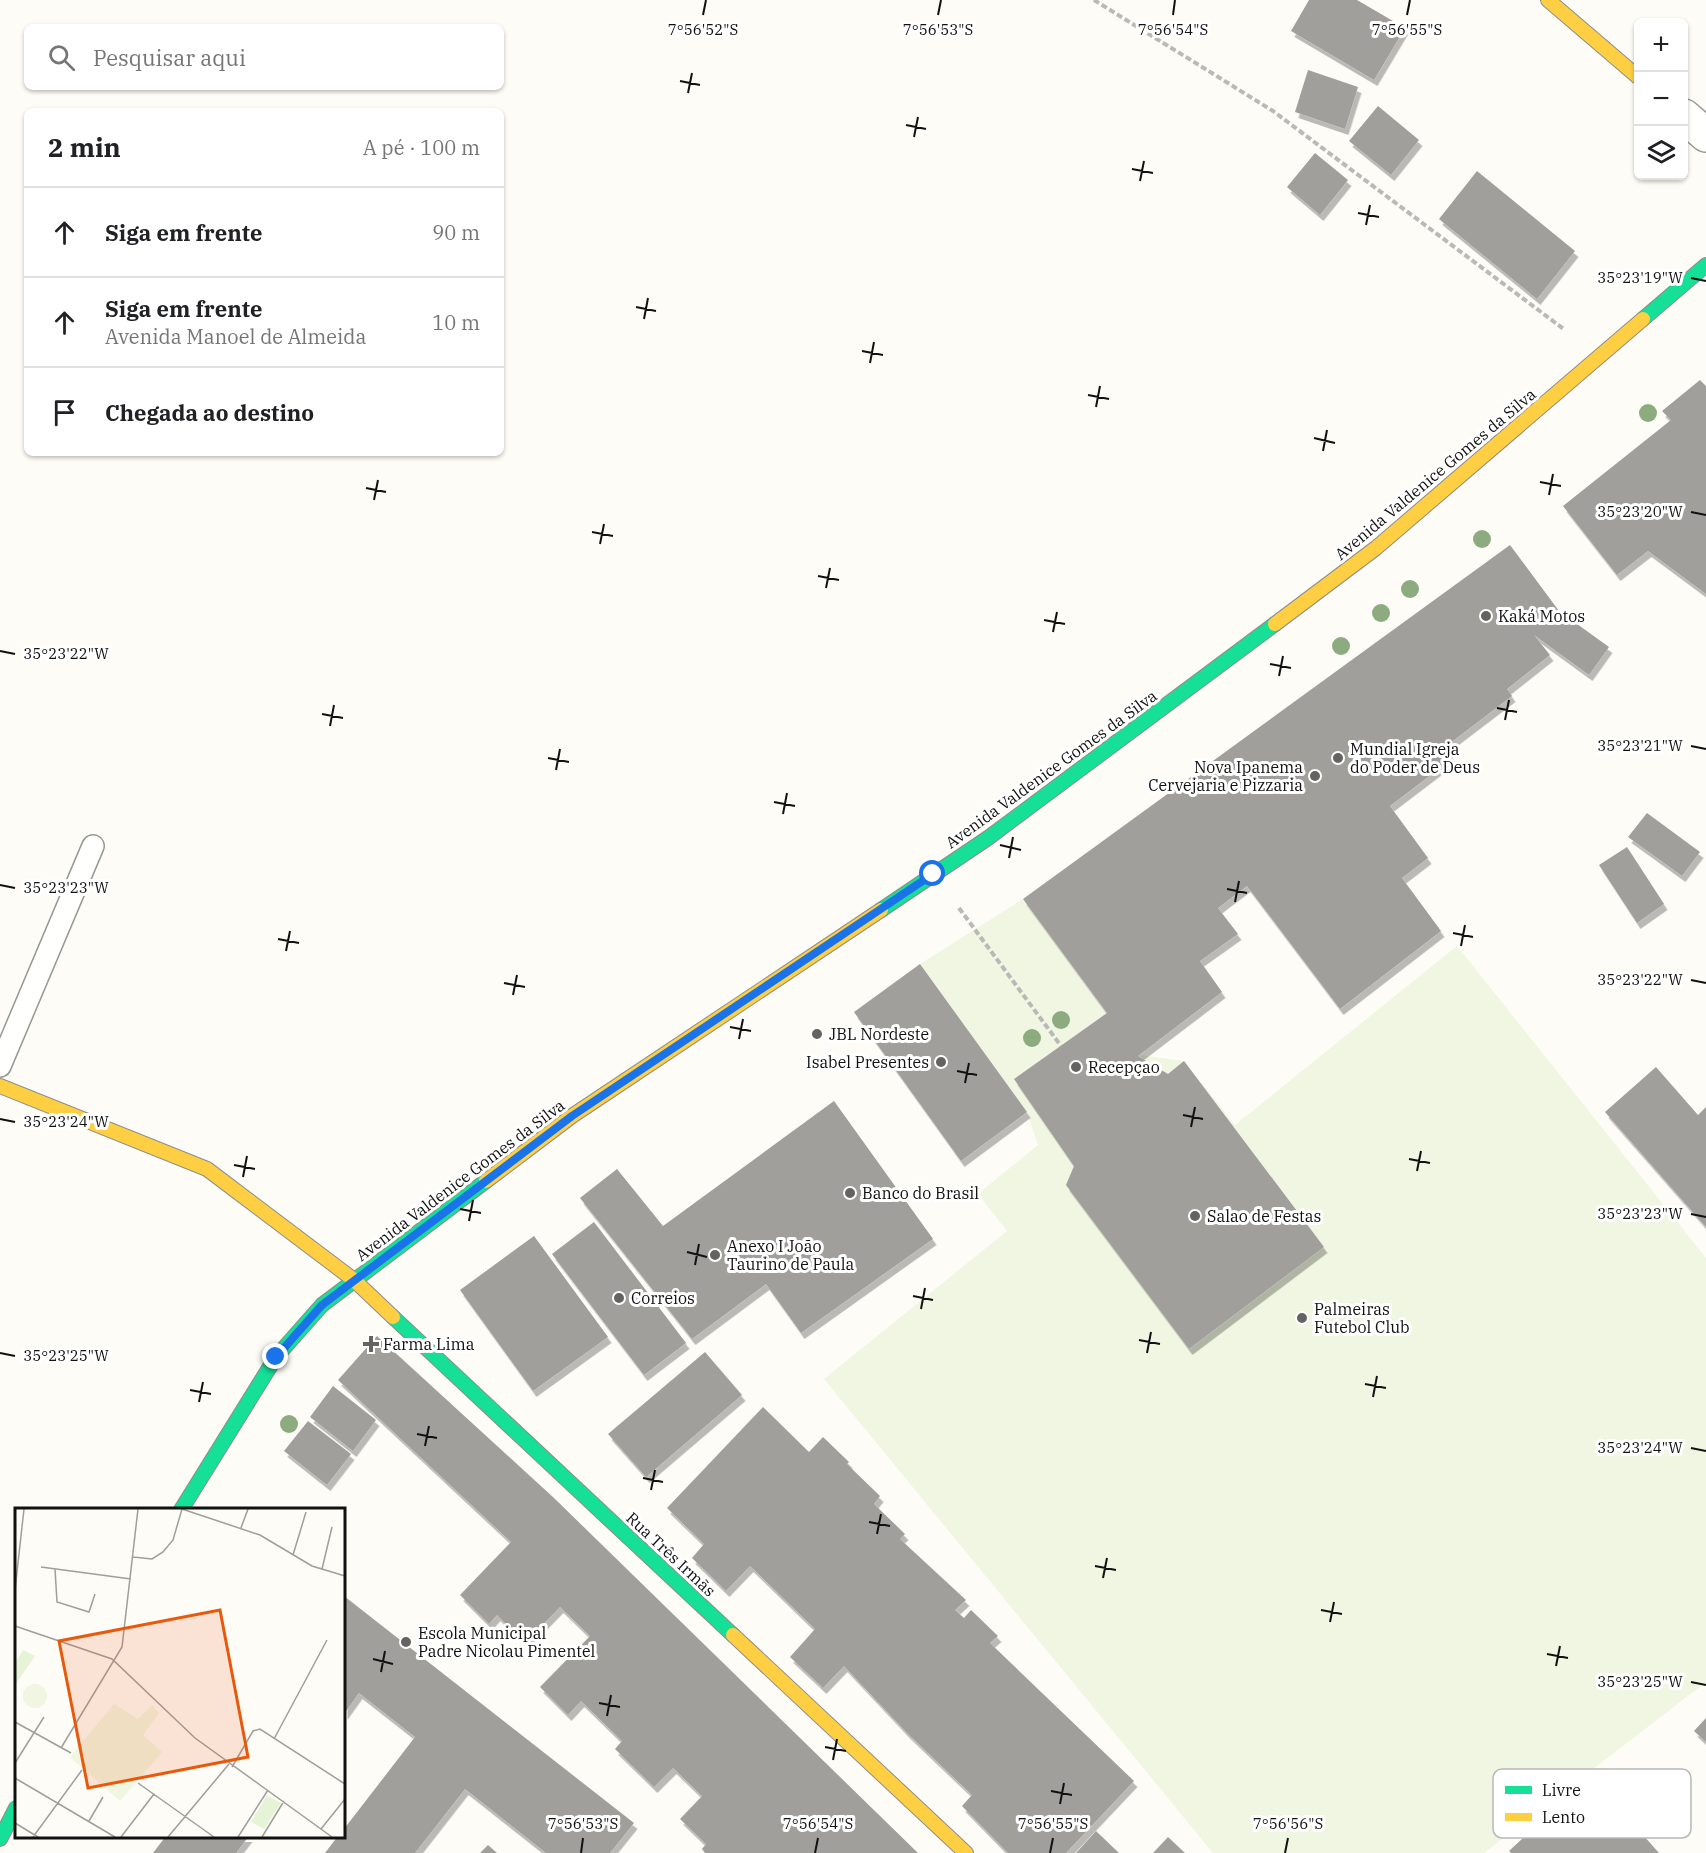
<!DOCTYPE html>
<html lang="pt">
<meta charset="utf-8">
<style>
:root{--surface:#fff;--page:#f6f6f6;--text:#202124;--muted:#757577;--line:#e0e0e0}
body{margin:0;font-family:"IBM Plex Serif",serif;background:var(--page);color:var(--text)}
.controls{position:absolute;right:18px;top:18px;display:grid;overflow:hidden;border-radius:9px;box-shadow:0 2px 4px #0004}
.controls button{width:54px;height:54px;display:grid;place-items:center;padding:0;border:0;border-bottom:2px solid var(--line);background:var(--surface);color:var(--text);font:30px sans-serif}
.stop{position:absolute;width:18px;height:18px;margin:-14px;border:4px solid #1a73e8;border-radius:50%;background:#fff}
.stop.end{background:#1a73e8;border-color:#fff;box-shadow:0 2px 6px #0008}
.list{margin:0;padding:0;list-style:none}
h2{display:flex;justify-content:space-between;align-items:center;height:78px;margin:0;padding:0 24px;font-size:26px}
h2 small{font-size:20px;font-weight:400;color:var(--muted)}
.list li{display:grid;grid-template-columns:39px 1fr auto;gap:18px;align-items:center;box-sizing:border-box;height:90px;padding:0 24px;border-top:2px solid var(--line)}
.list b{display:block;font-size:22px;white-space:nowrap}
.list p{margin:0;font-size:20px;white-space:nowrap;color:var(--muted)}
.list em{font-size:20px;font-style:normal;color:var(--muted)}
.icon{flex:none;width:33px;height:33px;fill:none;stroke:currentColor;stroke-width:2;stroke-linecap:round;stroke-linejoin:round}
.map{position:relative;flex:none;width:1706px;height:1853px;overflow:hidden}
.search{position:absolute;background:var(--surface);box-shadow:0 2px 4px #0004;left:24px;top:24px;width:480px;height:66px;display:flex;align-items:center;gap:15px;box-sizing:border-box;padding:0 21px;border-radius:9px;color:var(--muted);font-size:22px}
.panel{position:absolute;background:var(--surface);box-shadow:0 2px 4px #0004;left:24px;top:108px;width:480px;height:348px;border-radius:9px}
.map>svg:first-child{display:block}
.pitch{fill:#f0f6e1}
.building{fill:#a19f9c;filter:url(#shadow)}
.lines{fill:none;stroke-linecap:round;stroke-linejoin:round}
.lane-casing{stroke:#979795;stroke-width:24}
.street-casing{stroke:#979795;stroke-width:36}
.fast-casing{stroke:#8e8d8b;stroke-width:16}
.slow-casing{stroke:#8e8d8b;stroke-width:16}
.path{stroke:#b9b9b8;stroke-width:4;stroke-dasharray:6 3;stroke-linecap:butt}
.lane{stroke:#fffffe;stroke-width:21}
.street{stroke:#fffffe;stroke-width:33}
.fast{stroke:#16e098;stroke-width:14}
.slow{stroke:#ffcf43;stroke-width:14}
.tree{fill:#8cac80}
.route{stroke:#1a73e8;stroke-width:8}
.ticks{fill:none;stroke:#111;stroke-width:2}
.poi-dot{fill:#646362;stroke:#fff;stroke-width:2}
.labels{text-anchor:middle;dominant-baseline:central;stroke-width:6;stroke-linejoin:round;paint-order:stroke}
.street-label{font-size:16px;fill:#111;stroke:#fff}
.poi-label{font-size:16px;fill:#111;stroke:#fff;text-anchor:start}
.inset-road{fill:none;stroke:#9f9e9b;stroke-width:1.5}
.view{fill:#e8590c;fill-opacity:0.15;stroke:#e8590c;stroke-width:3}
.inset-edge{fill:none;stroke:#111;stroke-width:3}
.key{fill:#fff;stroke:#b8b8b8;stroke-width:1.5}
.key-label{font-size:16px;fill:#111}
.ticks-label{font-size:15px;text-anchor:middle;fill:#111;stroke:#fff;stroke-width:6;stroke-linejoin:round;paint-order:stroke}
</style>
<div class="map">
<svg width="1706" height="1853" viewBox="0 0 1706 1853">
<defs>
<filter id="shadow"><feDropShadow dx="3.5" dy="6" stdDeviation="0" flood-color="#0004"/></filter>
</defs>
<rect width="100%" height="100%" fill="#fdfcf7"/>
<path class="pitch" d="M 1023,899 L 1138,1055 L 1184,1061 L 1235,1125 L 1457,946 L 1706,1258 L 1706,1682 L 1484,1853 L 1213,1853 L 824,1379 L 1007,1231 L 978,1194 L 1038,1145 L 1027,1112 L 920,964 Z"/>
<path class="building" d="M 1309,0 L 1357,0 L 1405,28 L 1374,80 L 1291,31 Z
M 1308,70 L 1358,87 L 1345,129 L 1295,112 Z
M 1378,106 L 1419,140 L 1391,175 L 1349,141 Z
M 1315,153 L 1348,180 L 1320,215 L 1287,187 Z
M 1477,171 L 1575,251 L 1537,299 L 1439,219 Z
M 1700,380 L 1706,386 L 1706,594 L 1648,551 L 1617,575 L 1563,506 L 1671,420 L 1662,411 Z
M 1510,545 L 1559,611 L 1609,647 L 1589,675 L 1534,635 L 1550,655 L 1507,689 L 1512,696 L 1445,747 L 1453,758 L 1390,806 L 1428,858 L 1402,878 L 1441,931 L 1340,1009 L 1247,886 L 1218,908 L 1238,934 L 1200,961 L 1222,992 L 1138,1056 L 1168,1074 L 1184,1061 L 1324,1247 L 1189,1349 L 1066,1185 L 1074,1166 L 1014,1079 L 1107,1013 L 1023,899 Z
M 1647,813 L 1700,852 L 1682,876 L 1628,837 Z
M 1627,847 L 1664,904 L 1637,923 L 1599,865 Z
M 920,964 L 1027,1112 L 961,1161 L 854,1012 Z
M 1656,1067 L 1698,1115 L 1706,1107 L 1706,1227 L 1605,1112 Z
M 834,1101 L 933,1239 L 801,1333 L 766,1284 L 692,1339 L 580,1198 L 617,1169 L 663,1226 Z
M 594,1222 L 686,1343 L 644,1375 L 552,1254 Z
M 534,1236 L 608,1337 L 533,1391 L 460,1290 Z
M 377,1336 L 554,1498 L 918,1853 L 705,1853 L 702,1849 L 706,1844 L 680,1819 L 702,1796 L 673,1768 L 654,1787 L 615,1749 L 622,1741 L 581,1701 L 568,1715 L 540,1687 L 590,1636 L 560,1607 L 525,1643 L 497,1615 L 489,1624 L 460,1595 L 511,1542 L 338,1380 Z
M 705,1352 L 742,1395 L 646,1477 L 608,1434 Z
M 333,1386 L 376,1420 L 353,1451 L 310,1417 Z
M 763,1407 L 809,1452 L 823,1437 L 849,1462 L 847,1464 L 880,1496 L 874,1504 L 905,1534 L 900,1539 L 966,1600 L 955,1610 L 964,1618 L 971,1610 L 998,1636 L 990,1643 L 1134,1781 L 1066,1853 L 1008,1853 L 962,1806 L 972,1795 L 907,1733 L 844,1666 L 823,1688 L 790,1657 L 815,1629 L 750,1566 L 726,1591 L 692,1558 L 704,1544 L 667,1508 Z
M 308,1421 L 351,1454 L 327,1485 L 284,1451 Z
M 344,1596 L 634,1823 L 610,1853 L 546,1853 L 465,1789 L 415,1853 L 325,1853 L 338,1836 L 344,1836 L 344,1829 L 415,1737 L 359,1693 L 344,1714 Z
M 1706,1718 L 1706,1742 L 1694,1731 Z
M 1574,1791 L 1597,1815 L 1613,1801 L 1659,1853 L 1511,1853 L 1509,1851 Z
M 1096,1831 L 1119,1853 L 1076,1853 Z
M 166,1836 L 249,1836 L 236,1853 L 153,1853 Z
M 1168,1837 L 1185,1853 L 1153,1853 Z
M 488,1845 L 497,1853 L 480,1853 Z"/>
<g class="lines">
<defs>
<path id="lane" d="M 0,1066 L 93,846"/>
<path id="street" d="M 1684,116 L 1706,135"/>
<path id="fast" d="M 1643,319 L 1706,265
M 881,910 L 988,838 L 1275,624
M 393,1317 L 733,1635
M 181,1510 L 276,1357 L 322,1305 L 486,1181
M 0,1839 L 16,1808"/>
<path id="slow" d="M 1548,0 L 1638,77
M 1275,624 L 1376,548 L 1643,319
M 0,1086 L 207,1169 L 354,1280 L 393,1317
M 486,1181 L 572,1116 L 881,910
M 733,1635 L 966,1853"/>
</defs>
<use href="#lane" class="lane-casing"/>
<use href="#street" class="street-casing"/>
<use href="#fast" class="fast-casing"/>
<use href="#slow" class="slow-casing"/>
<path class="path" d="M 1094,0 L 1273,111 L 1565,330
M 959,908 L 1061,1046"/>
<use href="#lane" class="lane"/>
<use href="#street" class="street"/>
<use href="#fast" class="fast"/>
<use href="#slow" class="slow"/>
</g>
<g class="tree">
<circle cx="1648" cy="413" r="9"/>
<circle cx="1482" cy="539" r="9"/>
<circle cx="1410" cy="589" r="9"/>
<circle cx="1381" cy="613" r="9"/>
<circle cx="1341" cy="646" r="9"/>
<circle cx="1061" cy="1020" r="9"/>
<circle cx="1032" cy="1038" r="9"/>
<circle cx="289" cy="1424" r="9"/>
</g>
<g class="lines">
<path class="route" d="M 276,1357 L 322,1305 L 572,1116 L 933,874"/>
</g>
<path class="ticks" d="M 703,15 L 706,0M 938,15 L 941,0M 1173,15 L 1175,0M 1407,15 L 1410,0M 680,81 L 700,85M 688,93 L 692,73M 906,125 L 926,129M 914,137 L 918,117M 1132,169 L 1153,173M 1140,181 L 1144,161M 1358,213 L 1379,217M 1366,225 L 1370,205M 1691,278 L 1706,281M 636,307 L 656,311M 644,319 L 648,298M 862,351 L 883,355M 870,363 L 874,342M 1088,395 L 1109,399M 1096,407 L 1100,386M 1314,438 L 1335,443M 1323,451 L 1327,430M 1540,482 L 1561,486M 366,488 L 386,492M 1549,495 L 1553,474M 374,500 L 378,480M 1691,512 L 1706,515M 592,532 L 613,536M 600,544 L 604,524M 818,576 L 839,580M 826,588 L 830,568M 1044,620 L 1065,624M 1053,632 L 1057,612M 0,651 L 15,654M 1270,664 L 1291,668M 1279,676 L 1283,656M 1497,708 L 1517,712M 322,714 L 343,718M 1505,720 L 1509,700M 330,726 L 334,705M 1691,746 L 1706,749M 548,758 L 569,762M 556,770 L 560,749M 774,802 L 795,806M 783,814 L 787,793M 1000,845 L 1021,850M 1009,858 L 1013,837M 0,885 L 15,888M 1227,889 L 1247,893M 1235,902 L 1239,881M 1453,933 L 1473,937M 278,939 L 299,943M 1461,946 L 1465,925M 286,951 L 290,931M 1691,980 L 1706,983M 504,983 L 525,987M 513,995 L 517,975M 730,1027 L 751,1031M 739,1039 L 743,1019M 957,1071 L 977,1075M 965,1083 L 969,1063M 1183,1115 L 1203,1119M 0,1119 L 15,1122M 1191,1127 L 1195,1107M 1409,1159 L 1430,1163M 234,1165 L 255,1169M 1417,1171 L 1421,1151M 243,1177 L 247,1156M 460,1209 L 481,1213M 1691,1214 L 1706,1217M 469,1221 L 473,1200M 687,1252 L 707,1257M 695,1265 L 699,1244M 913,1296 L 933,1300M 921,1309 L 925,1288M 1139,1340 L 1160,1344M 0,1353 L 15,1356M 1147,1353 L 1151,1332M 1365,1384 L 1386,1388M 190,1390 L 211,1394M 1373,1397 L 1377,1376M 199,1402 L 203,1382M 417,1434 L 437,1438M 425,1446 L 429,1426M 1691,1448 L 1706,1451M 643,1478 L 663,1482M 651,1490 L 655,1470M 869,1522 L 890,1526M 877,1534 L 881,1514M 1095,1566 L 1116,1570M 1103,1578 L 1107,1558M 1321,1610 L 1342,1614M 1330,1622 L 1334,1602M 1547,1654 L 1568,1658M 373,1659 L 393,1664M 1556,1666 L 1560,1646M 381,1672 L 385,1651M 1691,1682 L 1706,1685M 599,1703 L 620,1707M 607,1716 L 611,1695M 825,1747 L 846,1751M 833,1760 L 837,1739M 1051,1791 L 1072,1795M 1060,1804 L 1064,1783M 581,1853 L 583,1838M 815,1853 L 818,1838M 1050,1853 L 1053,1838M 1285,1853 L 1288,1838"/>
<g class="poi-dot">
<circle cx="1486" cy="616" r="6"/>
<circle cx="1338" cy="758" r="6"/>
<circle cx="1315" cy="776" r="6"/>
<circle cx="817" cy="1034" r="6"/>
<circle cx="941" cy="1062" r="6"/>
<circle cx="1076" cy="1067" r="6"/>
<circle cx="850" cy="1193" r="6"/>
<circle cx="1195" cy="1216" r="6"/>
<circle cx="715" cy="1255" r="6"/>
<circle cx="619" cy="1298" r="6"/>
<circle cx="1302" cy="1318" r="6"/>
<path d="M368 1335h6v6h6v6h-6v6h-6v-6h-6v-6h6z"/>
<circle cx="406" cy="1642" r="6"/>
</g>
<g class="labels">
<g class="street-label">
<text transform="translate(1435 474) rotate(-40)">Avenida Valdenice Gomes da Silva</text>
<text transform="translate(1051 769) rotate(-36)">Avenida Valdenice Gomes da Silva</text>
<text transform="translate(460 1180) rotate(-37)">Avenida Valdenice Gomes da Silva</text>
<text transform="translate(671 1554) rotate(43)">Rua Três Irmãs</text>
</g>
<g class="poi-label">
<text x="1498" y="616">Kaká Motos</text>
<text x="1350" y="749">Mundial Igreja<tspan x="1350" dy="18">do Poder de Deus</tspan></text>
<text x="1303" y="767" text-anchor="end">Nova Ipanema<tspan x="1303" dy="18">Cervejaria e Pizzaria</tspan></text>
<text x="829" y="1034">JBL Nordeste</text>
<text x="929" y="1062" text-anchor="end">Isabel Presentes</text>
<text x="1088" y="1067">Recepçao</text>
<text x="862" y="1193">Banco do Brasil</text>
<text x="1207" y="1216">Salao de Festas</text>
<text x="727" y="1246">Anexo I João<tspan x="727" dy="18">Taurino de Paula</tspan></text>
<text x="631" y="1298">Correios</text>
<text x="1314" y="1309">Palmeiras<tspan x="1314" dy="18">Futebol Club</tspan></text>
<text x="383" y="1344">Farma Lima</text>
<text x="418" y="1633">Escola Municipal<tspan x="418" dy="18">Padre Nicolau Pimentel</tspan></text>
</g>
</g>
<g transform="translate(15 1508)">
<rect width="330" height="330" fill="#fdfcf7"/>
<path d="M 8,142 L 20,148 L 0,177 L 0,155 ZM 252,287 L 266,295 L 249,321 L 236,314 Z" fill="#e7f3d7"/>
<path d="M8 188a12 12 0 1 1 24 0a12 12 0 1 1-24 0ZM 99,196 L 123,211 L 137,197 L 144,205 L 128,227 L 147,244 L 105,293 L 55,249 Z" fill="#f0f6e1"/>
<path class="inset-road" d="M 167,1 L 245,27 L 297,58 L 330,68M 226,20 L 233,1M 278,47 L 291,4M 118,49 L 137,51 L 148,44 L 158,32 L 167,1M 26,59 L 116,71M 40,61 L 42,94 L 74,104 L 80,86M 307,61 L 317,19M 0,82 L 9,1M 0,118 L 97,151 L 180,230 L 317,329M 0,214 L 56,245M 259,231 L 312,132M 46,240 L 107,139 L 123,1M 0,255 L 29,209M 217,259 L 238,223 L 245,221 L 330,276M 0,270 L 100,329M 123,275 L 199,329M 74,313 L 88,289M 0,315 L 23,329M 306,321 L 330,291M 18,329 L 67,262M 106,329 L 139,286M 153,329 L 214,256M 223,329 L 253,282M 247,329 L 269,293"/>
<path class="view" d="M 205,102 L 233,249 L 73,280 L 44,133 Z"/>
<rect width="330" height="330" class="inset-edge"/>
</g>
<rect x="1493" y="1769" width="198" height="69" rx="9" class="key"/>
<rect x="1505" y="1786" width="27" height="8" fill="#16e098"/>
<rect x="1505" y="1813" width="27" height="8" fill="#ffcf43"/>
<g class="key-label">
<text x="1542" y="1796">Livre</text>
<text x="1542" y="1823">Lento</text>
</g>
<g class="ticks-label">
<text x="703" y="35">7°56'52"S</text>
<text x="938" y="35">7°56'53"S</text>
<text x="1173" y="35">7°56'54"S</text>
<text x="1407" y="35">7°56'55"S</text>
<text x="1640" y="283">35°23'19"W</text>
<text x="1640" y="517">35°23'20"W</text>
<text x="66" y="659">35°23'22"W</text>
<text x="1640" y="751">35°23'21"W</text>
<text x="66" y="893">35°23'23"W</text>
<text x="1640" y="985">35°23'22"W</text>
<text x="66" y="1127">35°23'24"W</text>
<text x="1640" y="1219">35°23'23"W</text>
<text x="66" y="1361">35°23'25"W</text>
<text x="1640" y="1453">35°23'24"W</text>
<text x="1640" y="1687">35°23'25"W</text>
<text x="583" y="1829">7°56'53"S</text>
<text x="818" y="1829">7°56'54"S</text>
<text x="1053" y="1829">7°56'55"S</text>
<text x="1288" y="1829">7°56'56"S</text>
</g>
</svg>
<div class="controls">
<button>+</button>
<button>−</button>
<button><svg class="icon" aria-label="layers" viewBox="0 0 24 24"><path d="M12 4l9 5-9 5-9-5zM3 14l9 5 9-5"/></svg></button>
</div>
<div class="stop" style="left:933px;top:874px"></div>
<div class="stop end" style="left:276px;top:1357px"></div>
<div class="search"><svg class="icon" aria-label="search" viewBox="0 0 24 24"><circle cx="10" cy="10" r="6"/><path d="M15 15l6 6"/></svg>Pesquisar aqui</div>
<section class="panel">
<h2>2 min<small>A pé · 100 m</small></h2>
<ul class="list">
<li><svg class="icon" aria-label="ahead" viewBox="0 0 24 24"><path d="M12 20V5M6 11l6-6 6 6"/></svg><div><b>Siga em frente</b></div><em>90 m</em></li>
<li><svg class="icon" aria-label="ahead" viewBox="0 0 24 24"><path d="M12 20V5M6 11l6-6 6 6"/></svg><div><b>Siga em frente</b><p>Avenida Manoel de Almeida</p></div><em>10 m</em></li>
<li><svg class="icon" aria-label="arrive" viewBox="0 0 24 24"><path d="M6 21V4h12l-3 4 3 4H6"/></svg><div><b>Chegada ao destino</b></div></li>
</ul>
</section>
</div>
